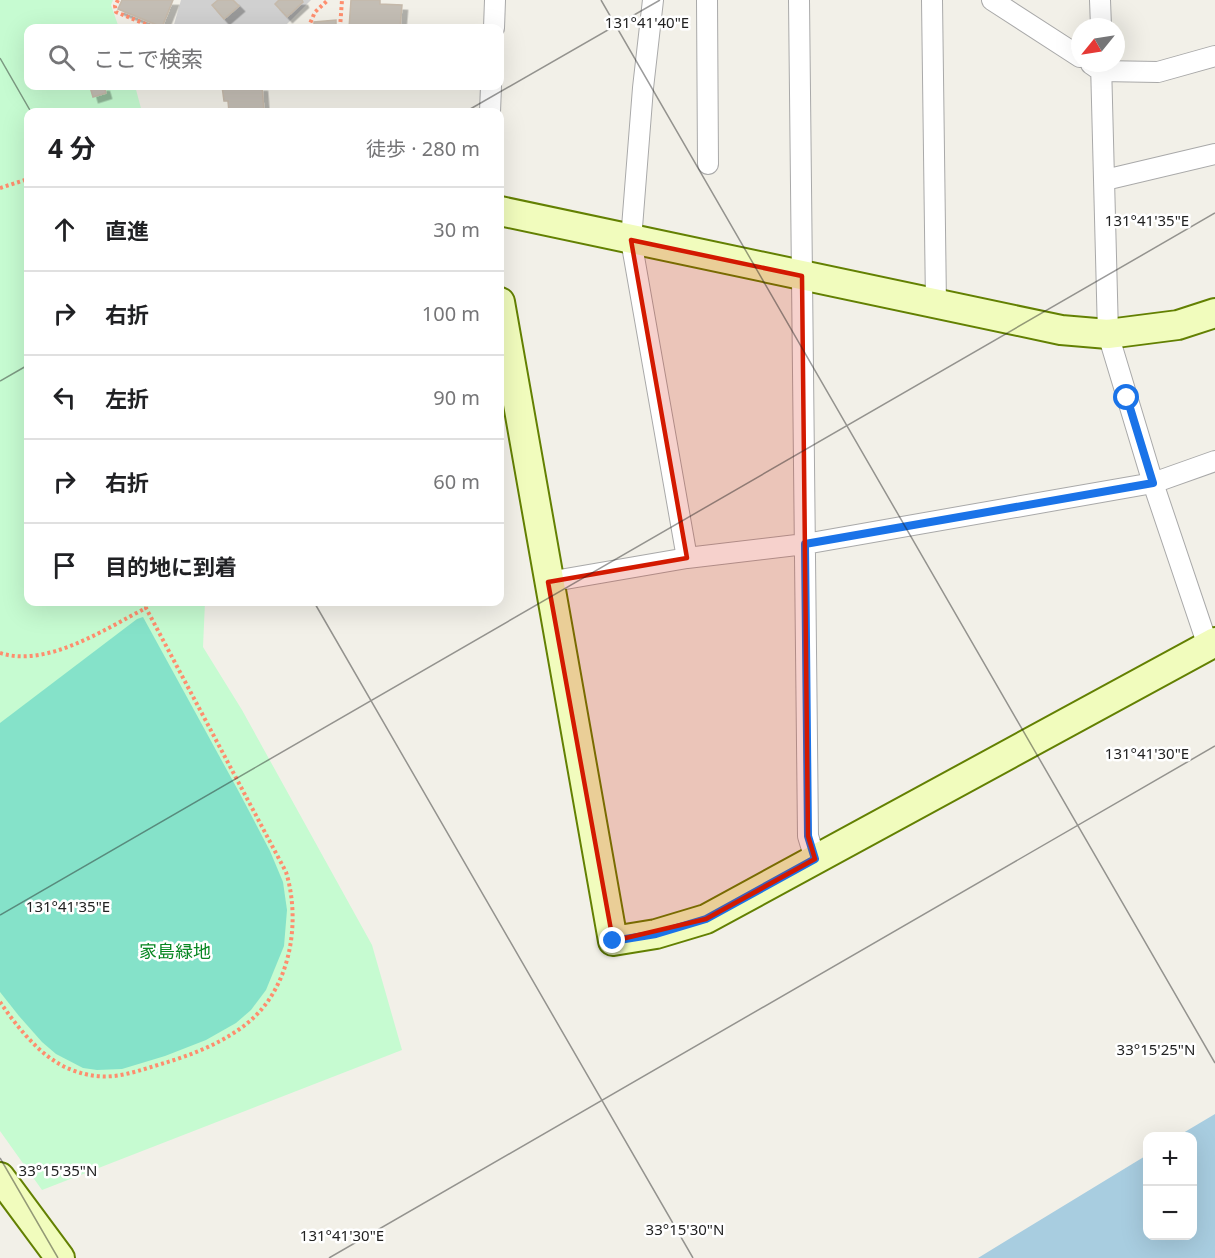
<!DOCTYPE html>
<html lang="ja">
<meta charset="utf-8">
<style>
:root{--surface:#fff;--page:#f2f2f2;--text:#202124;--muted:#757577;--line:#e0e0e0}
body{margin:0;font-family:"Noto Sans","Noto Sans JP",sans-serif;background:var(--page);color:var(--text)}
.controls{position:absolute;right:18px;bottom:18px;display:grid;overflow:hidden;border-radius:12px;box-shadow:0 6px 24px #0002}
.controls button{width:54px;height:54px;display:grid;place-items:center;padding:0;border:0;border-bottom:2px solid var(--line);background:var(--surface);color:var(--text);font:30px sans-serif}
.compass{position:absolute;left:1071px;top:18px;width:54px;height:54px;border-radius:50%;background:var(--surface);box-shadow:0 6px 24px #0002;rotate:240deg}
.stop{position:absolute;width:18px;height:18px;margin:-14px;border:4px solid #1a73e8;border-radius:50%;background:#fff}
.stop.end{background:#1a73e8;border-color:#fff;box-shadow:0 2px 6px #0008}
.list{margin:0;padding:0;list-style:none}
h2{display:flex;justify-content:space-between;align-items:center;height:78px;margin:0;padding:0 24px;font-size:26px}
h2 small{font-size:20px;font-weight:400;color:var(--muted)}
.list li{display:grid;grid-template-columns:39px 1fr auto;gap:18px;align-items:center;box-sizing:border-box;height:84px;padding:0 24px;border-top:2px solid var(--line)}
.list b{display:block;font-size:22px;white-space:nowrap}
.list em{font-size:20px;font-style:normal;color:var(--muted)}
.icon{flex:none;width:33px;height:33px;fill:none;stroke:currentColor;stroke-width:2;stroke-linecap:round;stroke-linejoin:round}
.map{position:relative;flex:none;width:1215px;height:1258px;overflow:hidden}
.search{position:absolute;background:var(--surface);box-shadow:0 6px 24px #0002;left:24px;top:24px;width:480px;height:66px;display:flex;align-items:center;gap:15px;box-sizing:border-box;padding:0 21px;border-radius:12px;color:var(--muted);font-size:22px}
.panel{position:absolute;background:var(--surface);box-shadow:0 6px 24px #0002;left:24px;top:108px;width:480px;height:498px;border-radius:12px}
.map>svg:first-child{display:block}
.religious{fill:#d0d0d0}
.park{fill:#c6fbd1}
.pitch{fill:#85e2c9}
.water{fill:#a8cde0}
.building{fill:#c3bdb4;stroke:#c5b9aa;stroke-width:1.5;filter:url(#shadow)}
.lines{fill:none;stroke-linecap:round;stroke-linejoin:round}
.street-casing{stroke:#a9a9a9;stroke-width:22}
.secondary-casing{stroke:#638002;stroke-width:32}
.path{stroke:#fe8e6e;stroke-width:4;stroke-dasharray:3 3;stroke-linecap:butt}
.street{stroke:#fff;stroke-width:20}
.secondary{stroke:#f1fcbd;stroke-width:28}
.route{stroke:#1a73e8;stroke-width:8}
.marked{fill:#d31900;fill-opacity:0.2;stroke:#d31900;stroke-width:4.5;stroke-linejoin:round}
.ticks{fill:none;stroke:#222;stroke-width:1.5;stroke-opacity:0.45}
.labels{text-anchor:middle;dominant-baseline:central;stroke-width:5;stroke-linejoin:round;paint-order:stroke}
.park-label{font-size:18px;fill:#088722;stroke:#fff}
.ticks-label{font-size:15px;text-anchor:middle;fill:#222;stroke:#fff;stroke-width:5;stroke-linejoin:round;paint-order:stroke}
</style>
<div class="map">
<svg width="1215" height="1258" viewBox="0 0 1215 1258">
<defs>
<filter id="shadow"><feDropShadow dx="5.5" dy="5.5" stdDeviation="0" flood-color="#0004"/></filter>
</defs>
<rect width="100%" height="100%" fill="#f2f0e8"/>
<path class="religious" d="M 181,0 L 311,0 L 283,28 L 173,28 Z"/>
<path class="park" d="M 0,0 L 113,0 L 111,5 L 119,28 L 28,28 L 28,86 L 135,86 L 142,112 L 28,112 L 28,602 L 205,602 L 203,647 L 242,710 L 372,945 L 402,1050 L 42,1190 L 0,1131 Z"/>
<path class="pitch" d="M 143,617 L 239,792 L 270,851 L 283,882 L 287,910 L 284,946 L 266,990 L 251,1010 L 236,1023 L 206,1040 L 165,1056 L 122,1069 L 97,1070 L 83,1068 L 56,1054 L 42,1042 L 19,1016 L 0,992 L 0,723 L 137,619 Z"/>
<path class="water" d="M 1215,1114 L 1215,1258 L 978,1258 L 1147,1155 L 1148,1236 L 1192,1236 L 1192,1136 L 1178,1136 Z"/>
<path class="building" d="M 122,0 L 173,0 L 162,27 L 118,9 Z
M 218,0 L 233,0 L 239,6 L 224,19 L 212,5 Z
M 279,0 L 302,0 L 303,2 L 287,17 L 275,4 Z
M 351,0 L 380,0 L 380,4 L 402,5 L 400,28 L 349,28 Z
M 336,20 L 336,28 L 314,28 L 314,22 Z
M 94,86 L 104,86 L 106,93 L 93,97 L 90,87 Z
M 222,86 L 262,86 L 264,112 L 229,112 L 228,101 L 224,101 Z"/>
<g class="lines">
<defs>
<path id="street" d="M 653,0 L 643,88 L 631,240 L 687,558
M 707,0 L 708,164
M 799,0 L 808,836 L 815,859
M 932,0 L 936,305
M 992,0 L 1080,57
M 1100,0 L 1101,27
M 494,28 L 495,0
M 1101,63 L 1108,334 L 1153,483 L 1208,646
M 1091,64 L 1101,71 L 1158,72 L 1215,56
M 490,112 L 491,86
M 1105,180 L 1215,154
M 548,582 L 687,558 L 805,544 L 1153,483 L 1215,461"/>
<path id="secondary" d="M 500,211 L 1061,330 L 1108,334 L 1178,325 L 1215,313
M 500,302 L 613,941 L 656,934 L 706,919 L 1215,642
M 0,1177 L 60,1258"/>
</defs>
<use href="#street" class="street-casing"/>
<use href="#secondary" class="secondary-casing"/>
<path class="path" d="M 118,0 L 115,6 L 116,12 L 155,28
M 308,28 L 315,12 L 328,0
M 340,28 L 342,0
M 0,188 L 28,179
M 0,653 C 47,668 105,629 146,608
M 0,1002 C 18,1028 42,1059 72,1070 C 106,1083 128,1074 161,1064 C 192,1055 226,1042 251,1020 C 291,985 301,921 286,872 L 146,608 L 146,602"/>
<use href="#street" class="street"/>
<use href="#secondary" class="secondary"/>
</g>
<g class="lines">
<path class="route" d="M 613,941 L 656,934 L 706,919 L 815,859 L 808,836 L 805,544 L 1153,483 L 1127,398"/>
</g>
<path class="marked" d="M 631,240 L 802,276 L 808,836 L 815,859 L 706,919 L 613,941 L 548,582 L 687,558 Z"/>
<path class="ticks" d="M 601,0 L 1215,1063M 0,58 L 31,112M 465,112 L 660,0M 0,381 L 28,365M 314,602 L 693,1258M 0,915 L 1215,213M 0,1158 L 58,1258M 329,1258 L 1215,746"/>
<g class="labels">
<g class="park-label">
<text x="175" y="951">家島緑地</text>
</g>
</g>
<g class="ticks-label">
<text x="647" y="28">131°41'40"E</text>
<text x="1147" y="226">131°41'35"E</text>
<text x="1147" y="759">131°41'30"E</text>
<text x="68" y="912">131°41'35"E</text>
<text x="1156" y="1055">33°15'25"N</text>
<text x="58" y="1176">33°15'35"N</text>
<text x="685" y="1235">33°15'30"N</text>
<text x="342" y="1241">131°41'30"E</text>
</g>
</svg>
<div class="controls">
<button>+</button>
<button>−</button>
</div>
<svg class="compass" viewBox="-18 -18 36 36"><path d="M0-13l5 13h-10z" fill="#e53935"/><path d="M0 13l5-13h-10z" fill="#757577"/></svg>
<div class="stop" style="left:1127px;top:398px"></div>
<div class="stop end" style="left:613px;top:941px"></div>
<div class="search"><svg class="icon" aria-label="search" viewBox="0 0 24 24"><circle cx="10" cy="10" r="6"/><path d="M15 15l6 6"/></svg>ここで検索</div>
<section class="panel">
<h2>4 分<small>徒歩 · 280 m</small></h2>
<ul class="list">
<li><svg class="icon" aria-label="ahead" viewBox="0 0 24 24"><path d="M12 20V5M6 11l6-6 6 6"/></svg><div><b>直進</b></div><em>30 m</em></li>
<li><svg class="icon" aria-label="right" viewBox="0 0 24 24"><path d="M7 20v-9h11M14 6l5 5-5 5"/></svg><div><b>右折</b></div><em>100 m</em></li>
<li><svg class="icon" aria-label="left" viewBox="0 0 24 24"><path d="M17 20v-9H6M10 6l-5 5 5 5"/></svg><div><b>左折</b></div><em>90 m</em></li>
<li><svg class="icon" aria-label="right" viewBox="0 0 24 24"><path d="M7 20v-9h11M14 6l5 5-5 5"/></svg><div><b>右折</b></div><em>60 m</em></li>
<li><svg class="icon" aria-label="arrive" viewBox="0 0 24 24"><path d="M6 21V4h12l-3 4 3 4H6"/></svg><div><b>目的地に到着</b></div></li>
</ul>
</section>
</div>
